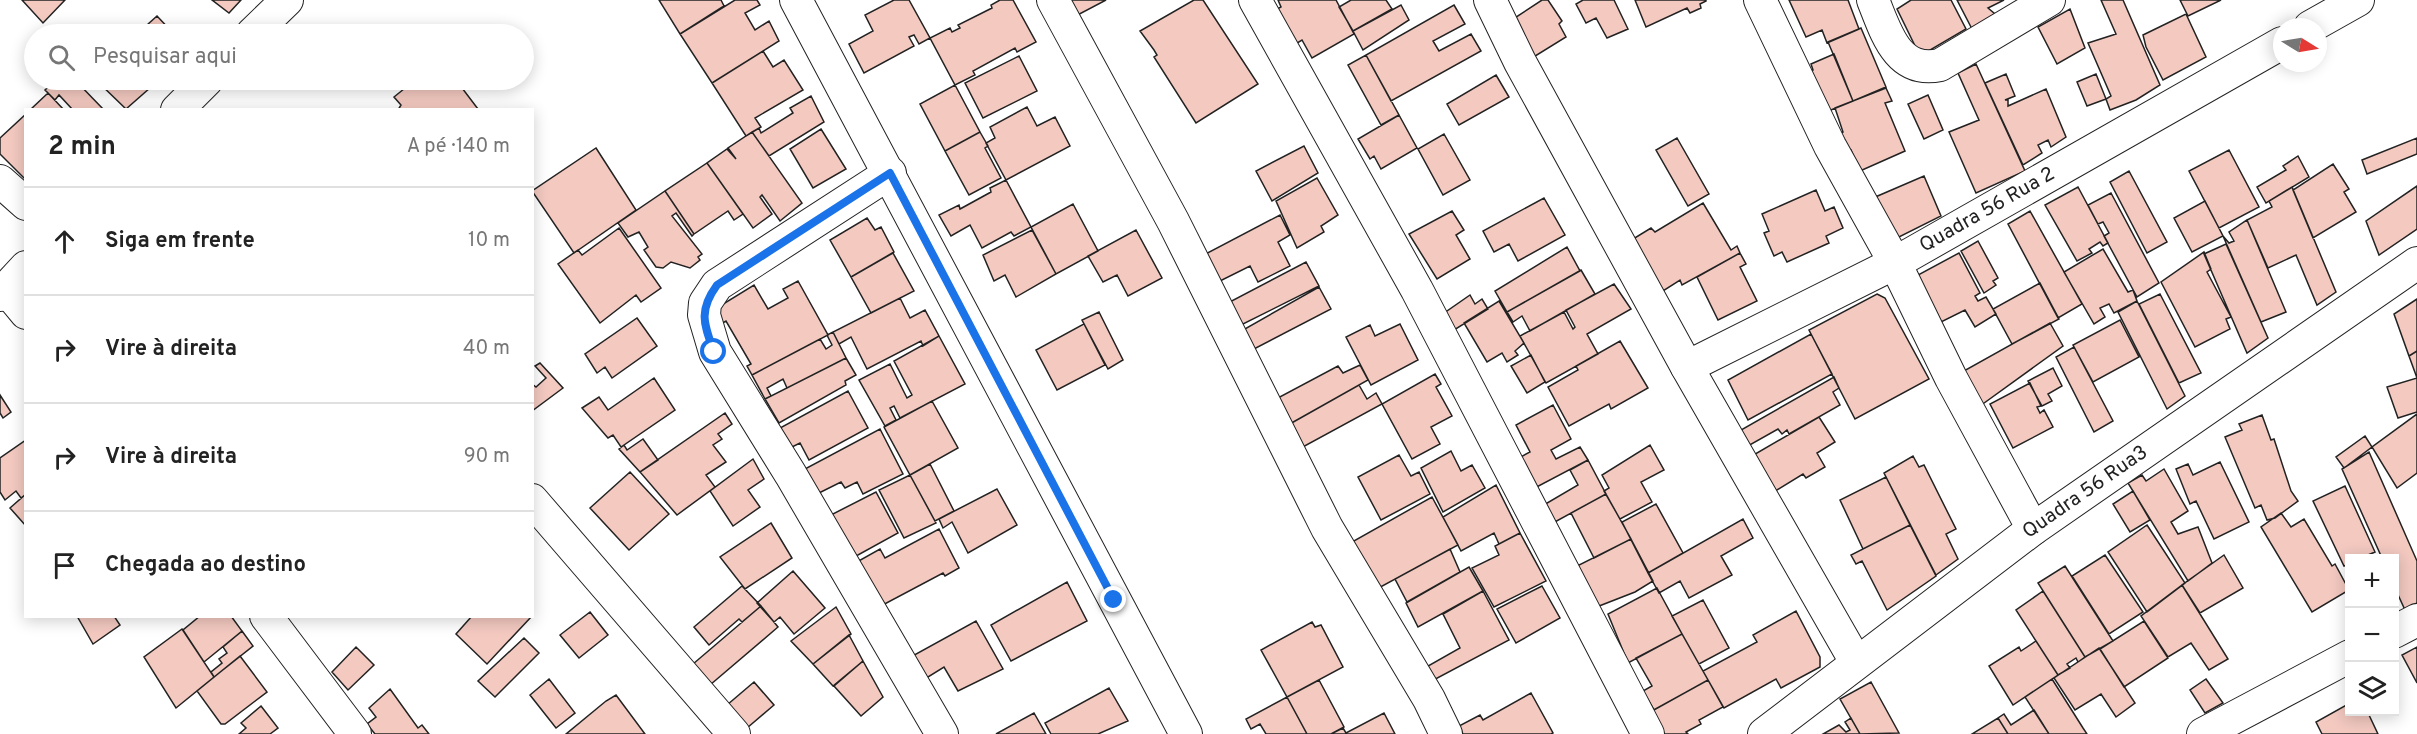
<!DOCTYPE html>
<html lang="pt">
<meta charset="utf-8">
<style>
:root{--surface:#fff;--page:#f2f2f2;--text:#222;--muted:#767676;--line:#e0e0e0}
body{margin:0;font-family:Overpass,sans-serif;background:var(--page);color:var(--text)}
.controls{position:absolute;right:18px;bottom:18px;display:grid;overflow:hidden;border-radius:0px;box-shadow:0 3px 15px #0003}
.controls button{width:54px;height:54px;display:grid;place-items:center;padding:0;border:0;border-bottom:2px solid var(--line);background:var(--surface);color:var(--text);font:30px sans-serif}
.compass{position:absolute;left:2273px;top:18px;width:54px;height:54px;border-radius:50%;background:var(--surface);box-shadow:0 3px 15px #0003;rotate:101deg}
.stop{position:absolute;width:18px;height:18px;margin:-14px;border:4px solid #1a73e8;border-radius:50%;background:#fff}
.stop.end{background:#1a73e8;border-color:#fff;box-shadow:0 2px 6px #0008}
.list{margin:0;padding:0;list-style:none}
h2{display:flex;justify-content:space-between;align-items:center;height:78px;margin:0;padding:0 24px;font-size:26px}
h2 small{font-size:20px;font-weight:400;color:var(--muted)}
.list li{display:grid;grid-template-columns:39px 1fr auto;gap:18px;align-items:center;box-sizing:border-box;height:108px;padding:0 24px;border-top:2px solid var(--line)}
.list b{display:block;font-size:22px;white-space:nowrap}
.list em{font-size:20px;font-style:normal;color:var(--muted)}
.icon{flex:none;width:33px;height:33px;fill:none;stroke:currentColor;stroke-width:2;stroke-linecap:round;stroke-linejoin:round}
.map{position:relative;flex:none;width:2417px;height:734px;overflow:hidden}
.search{position:absolute;background:var(--surface);box-shadow:0 3px 15px #0003;left:24px;top:24px;width:510px;height:66px;display:flex;align-items:center;gap:15px;box-sizing:border-box;padding:0 21px;border-radius:33px;color:var(--muted);font-size:22px}
.panel{position:absolute;background:var(--surface);box-shadow:0 3px 15px #0003;left:24px;top:108px;width:510px;height:510px;border-radius:0px}
.map>svg:first-child{display:block}
.building{fill:#f3c9c0;stroke:#222;stroke-width:1.5}
.lines{fill:none;stroke-linecap:round;stroke-linejoin:round}
.street-casing{stroke:#222;stroke-width:34}
.street{stroke:#fff;stroke-width:32}
.route{stroke:#1a73e8;stroke-width:8}
.labels{text-anchor:middle;dominant-baseline:central;stroke-width:4.5;stroke-linejoin:round;paint-order:stroke}
.street-label{font-size:20px;fill:#222;stroke:#fff}
</style>
<div class="map">
<svg width="2417" height="734" viewBox="0 0 2417 734">
<rect width="100%" height="100%" fill="#fff"/>
<path class="building" d="M 22,0 L 65,0 L 43,23 Z
M 212,0 L 241,0 L 229,13 Z
M 659,0 L 721,0 L 724,6 L 680,34 Z
M 735,0 L 757,0 L 760,5 L 745,13 L 755,30 L 769,21 L 779,41 L 712,83 L 680,34 Z
M 894,0 L 909,0 L 930,38 L 919,44 L 914,35 L 909,37 L 914,46 L 864,73 L 849,44 L 873,31 L 865,15 Z
M 1000,0 L 1013,0 L 1036,42 L 1017,52 L 1015,48 L 973,71 L 975,75 L 955,85 L 930,38 L 950,28 L 952,32 L 960,28 L 958,25 L 992,8 L 991,5 Z
M 1060,0 L 1106,0 L 1070,19 Z
M 1194,0 L 1203,0 L 1258,84 L 1196,123 L 1154,57 L 1157,55 L 1154,50 L 1140,31 Z
M 1278,0 L 1336,0 L 1354,34 L 1312,58 L 1302,40 L 1289,48 L 1270,13 L 1281,7 Z
M 1351,0 L 1386,0 L 1392,9 L 1353,31 L 1339,7 Z
M 1542,0 L 1548,0 L 1562,21 L 1559,24 L 1566,37 L 1532,58 L 1504,25 Z
M 1583,0 L 1614,0 L 1628,29 L 1607,38 L 1596,18 L 1586,23 L 1576,4 Z
M 1635,0 L 1706,0 L 1706,1 L 1700,4 L 1701,8 L 1690,13 L 1687,8 L 1646,27 Z
M 1789,0 L 1848,0 L 1859,29 L 1827,43 L 1822,30 L 1806,37 Z
M 1911,0 L 1951,0 L 1966,29 L 1920,56 L 1897,9 Z
M 1957,0 L 2004,0 L 1988,8 L 1995,14 L 1972,29 Z
M 2101,0 L 2123,0 L 2160,85 L 2136,100 L 2110,110 L 2106,99 L 2111,96 L 2088,43 L 2116,34 Z
M 2180,0 L 2221,0 L 2188,16 Z
M 1401,5 L 1409,20 L 1363,50 L 1353,31 Z
M 1454,5 L 1465,24 L 1433,41 L 1439,51 L 1471,34 L 1481,51 L 1391,101 L 1366,55 Z
M 2070,9 L 2085,48 L 2057,64 L 2038,27 Z
M 2186,14 L 2206,57 L 2163,80 L 2146,47 L 2143,35 Z
M 157,16 L 174,34 L 137,34 Z
M 1861,28 L 1886,87 L 1853,101 L 1828,42 Z
M 763,51 L 773,67 L 784,60 L 803,90 L 755,118 L 761,127 L 746,136 L 712,83 Z
M 1834,54 L 1853,101 L 1826,112 L 1809,71 L 1813,70 L 1811,64 Z
M 1366,55 L 1399,115 L 1381,125 L 1348,65 Z
M 1019,56 L 1037,91 L 983,118 L 965,83 Z
M 1976,64 L 2025,171 L 1976,193 L 1949,132 L 1979,120 L 1958,73 Z
M 2006,74 L 2015,96 L 2005,100 L 2008,100 L 2008,106 L 2046,89 L 2066,137 L 2051,147 L 2048,140 L 2038,145 L 2042,153 L 2023,165 L 1985,83 Z
M 2096,74 L 2106,99 L 2087,106 L 2077,82 Z
M 1496,75 L 1509,97 L 1459,125 L 1447,104 Z
M 56,80 L 75,80 L 104,110 L 73,110 L 59,95 L 55,100 L 45,90 Z
M 96,80 L 159,80 L 126,109 Z
M 415,80 L 456,80 L 478,109 L 398,110 L 401,105 L 394,97 Z
M 955,85 L 980,132 L 945,151 L 920,104 Z
M 1886,88 L 1892,101 L 1885,103 L 1905,151 L 1860,171 L 1851,150 L 1841,155 L 1832,136 L 1843,132 L 1835,108 Z
M 48,93 L 64,110 L 30,110 Z
M 1928,95 L 1943,130 L 1924,139 L 1908,104 Z
M 811,96 L 824,122 L 769,156 L 752,132 L 759,128 L 761,133 L 793,113 L 790,108 Z
M 1027,107 L 1037,126 L 1055,117 L 1070,146 L 1006,180 L 986,143 L 995,138 L 990,127 Z
M 26,114 L 26,180 L 0,154 L 0,138 Z
M 1399,115 L 1417,148 L 1381,169 L 1374,156 L 1370,159 L 1358,139 Z
M 821,129 L 846,169 L 813,188 L 790,149 Z
M 752,132 L 802,203 L 780,221 L 762,195 L 760,197 L 772,214 L 753,228 L 707,163 L 727,149 L 736,159 L 728,148 Z
M 980,132 L 988,146 L 985,148 L 1001,178 L 969,195 L 945,151 Z
M 1444,134 L 1470,180 L 1443,195 L 1418,149 Z
M 1677,138 L 1709,194 L 1688,206 L 1656,150 Z
M 2417,138 L 2417,154 L 2367,174 L 2362,160 Z
M 1304,146 L 1318,173 L 1272,201 L 1256,171 Z
M 596,148 L 636,210 L 574,253 L 532,191 Z
M 2229,150 L 2259,207 L 2219,228 L 2189,171 Z
M 2298,156 L 2309,177 L 2266,203 L 2257,187 L 2286,170 L 2283,166 Z
M 707,163 L 743,214 L 734,220 L 728,211 L 694,234 L 665,191 Z
M 2333,164 L 2349,189 L 2344,192 L 2356,212 L 2313,238 L 2293,190 Z
M 2129,171 L 2167,242 L 2147,253 L 2110,182 Z
M 1924,176 L 1941,216 L 1891,241 L 1873,198 Z
M 1317,178 L 1338,215 L 1321,226 L 1324,232 L 1297,248 L 1276,201 Z
M 1006,180 L 1031,227 L 1014,236 L 1011,232 L 982,248 L 970,225 L 951,236 L 939,215 L 959,205 L 960,209 L 991,192 L 990,188 Z
M 2417,186 L 2417,229 L 2379,255 L 2366,221 Z
M 2078,187 L 2108,243 L 2103,246 L 2100,242 L 2089,249 L 2092,253 L 2077,261 L 2045,205 Z
M 2292,187 L 2336,292 L 2317,305 L 2296,255 L 2268,268 L 2247,220 L 2272,207 L 2269,201 Z
M 1816,190 L 1825,211 L 1834,207 L 1843,228 L 1826,236 L 1829,243 L 1787,262 L 1782,252 L 1774,256 L 1764,233 L 1769,231 L 1762,214 Z
M 665,191 L 694,234 L 692,236 L 676,213 L 672,216 L 702,254 L 698,257 L 700,260 L 690,268 L 671,262 L 663,268 L 656,267 L 644,250 L 648,247 L 639,232 L 628,237 L 618,223 Z
M 2111,193 L 2159,283 L 2137,297 L 2104,236 L 2109,233 L 2103,222 L 2098,224 L 2088,205 Z
M 1544,198 L 1565,235 L 1518,261 L 1509,244 L 1494,252 L 1483,231 Z
M 2205,201 L 2223,236 L 2192,252 L 2174,218 Z
M 1703,203 L 1731,250 L 1737,246 L 1740,253 L 1682,285 L 1680,280 L 1663,291 L 1633,239 L 1651,228 L 1655,232 Z
M 1073,204 L 1098,251 L 1056,274 L 1031,227 Z
M 1452,211 L 1464,230 L 1456,235 L 1470,259 L 1437,279 L 1409,234 Z
M 2030,211 L 2082,304 L 2058,318 L 2008,224 Z
M 1280,215 L 1290,235 L 1278,242 L 1290,266 L 1258,282 L 1250,266 L 1212,285 L 1198,258 Z
M 867,218 L 875,230 L 881,227 L 894,252 L 851,277 L 830,240 Z
M 2247,220 L 2286,312 L 2261,322 L 2223,236 L 2229,243 L 2234,241 L 2229,232 Z
M 619,228 L 661,288 L 641,302 L 636,295 L 600,323 L 558,264 L 578,250 L 582,255 Z
M 1032,230 L 1056,274 L 1016,297 L 1005,275 L 994,281 L 983,255 Z
M 1136,230 L 1162,278 L 1128,296 L 1117,275 L 1103,282 L 1088,256 Z
M 1978,241 L 1998,278 L 1993,281 L 1996,285 L 1984,293 L 1961,251 Z
M 2226,244 L 2268,338 L 2247,353 L 2204,254 Z
M 1567,247 L 1580,271 L 1507,312 L 1495,291 Z
M 2103,249 L 2128,292 L 2133,290 L 2137,301 L 2114,313 L 2109,304 L 2100,308 L 2105,317 L 2094,324 L 2064,272 Z
M 2204,252 L 2211,269 L 2207,272 L 2231,317 L 2226,319 L 2230,329 L 2195,347 L 2161,282 Z
M 893,253 L 914,291 L 871,313 L 851,277 Z
M 1740,253 L 1746,264 L 1740,267 L 1757,301 L 1718,320 L 1697,277 Z
M 1959,253 L 1980,293 L 1975,296 L 1978,301 L 1986,297 L 1996,314 L 1975,327 L 1965,310 L 1937,324 L 1918,275 Z
M 1306,262 L 1319,286 L 1235,328 L 1222,306 Z
M 1581,270 L 1595,294 L 1530,331 L 1522,316 L 1513,322 L 1507,312 Z
M 798,281 L 828,335 L 752,375 L 747,366 L 751,364 L 726,321 L 721,324 L 715,309 L 754,285 L 768,309 L 788,298 L 783,289 Z
M 2040,283 L 2059,319 L 2012,344 L 1993,309 Z
M 1614,284 L 1631,309 L 1587,334 L 1598,354 L 1546,383 L 1520,336 L 1564,312 L 1573,329 L 1575,327 L 1566,310 Z
M 1319,287 L 1331,309 L 1254,349 L 1243,330 Z
M 1877,294 L 1885,298 L 1929,379 L 1855,419 L 1809,330 Z
M 2160,294 L 2201,373 L 2179,383 L 2139,304 Z
M 1470,295 L 1475,304 L 1482,299 L 1488,309 L 1446,335 L 1437,318 Z
M 900,298 L 910,318 L 925,310 L 939,336 L 923,346 L 921,341 L 867,369 L 851,337 L 839,344 L 833,332 Z
M 2417,299 L 2417,351 L 2409,356 L 2394,314 Z
M 1499,301 L 1524,343 L 1515,351 L 1518,355 L 1507,362 L 1502,353 L 1487,362 L 1464,323 Z
M 2137,301 L 2185,396 L 2167,409 L 2118,312 Z
M 1099,312 L 1123,360 L 1108,369 L 1082,320 Z
M 637,318 L 657,346 L 612,378 L 605,367 L 597,373 L 585,354 Z
M 1082,320 L 1105,365 L 1057,390 L 1036,350 L 1084,324 Z
M 2120,320 L 2139,357 L 2093,382 L 2073,345 Z
M 2050,323 L 2063,346 L 1980,406 L 1962,372 Z
M 1400,324 L 1418,360 L 1371,385 L 1346,337 L 1370,325 L 1375,336 Z
M 833,332 L 846,358 L 787,388 L 783,379 L 767,388 L 771,396 L 765,399 L 752,375 L 820,339 L 826,349 L 832,345 L 827,335 Z
M 1811,334 L 1832,374 L 1748,420 L 1728,380 Z
M 939,336 L 965,384 L 900,418 L 894,406 L 890,408 L 896,420 L 885,426 L 859,380 L 890,364 L 907,398 L 912,395 L 894,361 Z
M 1620,341 L 1648,388 L 1611,409 L 1609,404 L 1569,426 L 1548,387 L 1578,370 L 1576,366 Z
M 2074,347 L 2113,421 L 2094,432 L 2056,357 Z
M 2417,351 L 2417,378 L 2409,356 Z
M 1531,355 L 1545,382 L 1527,393 L 1511,366 Z
M 846,358 L 856,375 L 845,381 L 846,385 L 779,423 L 765,399 Z
M 540,363 L 563,388 L 532,411 L 532,384 L 536,387 L 546,378 L 535,366 Z
M 1360,365 L 1368,380 L 1288,425 L 1274,400 L 1338,366 L 1343,373 Z
M 2053,368 L 2062,386 L 2048,394 L 2052,401 L 2042,406 L 2028,381 Z
M 1435,374 L 1441,384 L 1436,387 L 1452,416 L 1431,427 L 1440,444 L 1412,459 L 1382,404 Z
M 1834,377 L 1839,388 L 1833,392 L 1840,405 L 1789,434 L 1787,430 L 1782,434 L 1778,429 L 1748,446 L 1741,430 Z
M 654,378 L 675,410 L 621,447 L 613,435 L 608,438 L 582,408 L 599,397 L 608,410 Z
M 2417,378 L 2417,412 L 2398,418 L 2387,387 Z
M 2030,383 L 2041,406 L 2037,407 L 2040,413 L 2044,410 L 2053,427 L 2013,448 L 1990,404 Z
M 1359,385 L 1367,399 L 1376,393 L 1382,404 L 1301,448 L 1288,425 Z
M 848,391 L 868,428 L 809,460 L 800,443 L 790,448 L 780,428 Z
M 0,395 L 11,412 L 3,418 L 0,413 Z
M 932,401 L 958,448 L 910,475 L 884,427 Z
M 1553,405 L 1571,439 L 1551,450 L 1556,459 L 1580,447 L 1588,460 L 1531,490 L 1515,460 L 1530,452 L 1516,425 Z
M 725,413 L 732,424 L 718,434 L 722,439 L 713,445 L 726,462 L 706,475 L 715,487 L 677,515 L 640,472 Z
M 2417,414 L 2417,473 L 2397,488 L 2372,447 Z
M 2262,415 L 2271,440 L 2274,439 L 2291,491 L 2298,501 L 2275,518 L 2267,520 L 2261,505 L 2255,508 L 2225,437 L 2242,430 L 2239,424 Z
M 1819,417 L 1835,442 L 1817,453 L 1825,467 L 1806,478 L 1803,474 L 1772,493 L 1750,457 Z
M 880,429 L 903,474 L 863,494 L 857,482 L 845,488 L 841,482 L 817,494 L 803,470 Z
M 2365,436 L 2372,447 L 2344,468 L 2336,457 Z
M 643,439 L 658,460 L 640,472 L 619,449 L 624,445 L 627,450 Z
M 26,440 L 26,494 L 21,498 L 16,491 L 5,500 L 0,492 L 0,458 Z
M 1650,445 L 1664,470 L 1641,482 L 1652,502 L 1620,519 L 1604,491 L 1609,488 L 1602,475 Z
M 1451,451 L 1461,471 L 1472,465 L 1485,488 L 1443,512 L 1421,468 Z
M 2369,452 L 2417,561 L 2417,603 L 2405,610 L 2394,586 L 2394,558 L 2382,558 L 2342,469 Z
M 1399,455 L 1411,476 L 1419,472 L 1430,494 L 1381,520 L 1358,477 Z
M 1913,456 L 1919,467 L 1924,465 L 1956,529 L 1946,534 L 1958,559 L 1936,575 L 1884,473 Z
M 753,459 L 764,479 L 748,490 L 760,507 L 733,526 L 710,491 Z
M 1588,460 L 1606,494 L 1553,523 L 1542,506 L 1578,485 L 1570,470 Z
M 2220,462 L 2249,522 L 2214,539 L 2196,501 L 2190,504 L 2176,469 L 2188,464 L 2193,475 Z
M 930,464 L 954,511 L 935,521 L 910,475 Z
M 2164,469 L 2188,511 L 2171,522 L 2178,534 L 2198,527 L 2212,563 L 2188,581 L 2128,483 L 2142,475 L 2146,481 Z
M 630,472 L 669,514 L 629,550 L 590,508 Z
M 910,475 L 936,523 L 904,538 L 879,490 Z
M 1886,477 L 1910,525 L 1863,549 L 1840,500 Z
M 1496,485 L 1520,533 L 1499,544 L 1494,533 L 1461,551 L 1443,517 Z
M 2345,486 L 2375,552 L 2361,558 L 2350,558 L 2350,564 L 2344,566 L 2313,501 Z
M 997,489 L 1017,525 L 968,553 L 952,522 L 943,528 L 939,519 Z
M 2133,491 L 2150,520 L 2130,532 L 2113,504 Z
M 876,492 L 898,533 L 858,555 L 851,556 L 827,517 Z
M 26,494 L 26,526 L 10,508 Z
M 1606,494 L 1631,539 L 1594,558 L 1571,513 Z
M 1432,497 L 1458,545 L 1375,590 L 1352,542 Z
M 1656,504 L 1683,553 L 1648,573 L 1622,522 Z
M 2281,513 L 2291,527 L 2304,519 L 2332,566 L 2335,564 L 2349,590 L 2312,612 L 2261,527 Z
M 1743,519 L 1753,538 L 1721,556 L 1732,575 L 1689,598 L 1680,581 L 1659,593 L 1648,573 Z
M 771,523 L 792,558 L 745,589 L 720,557 Z
M 1910,525 L 1936,576 L 1887,610 L 1862,561 L 1856,564 L 1851,555 Z
M 2147,525 L 2185,583 L 2147,612 L 2108,552 Z
M 939,529 L 959,568 L 945,576 L 943,573 L 879,607 L 855,563 L 880,549 L 885,558 Z
M 1520,533 L 1546,581 L 1494,607 L 1472,568 L 1499,555 L 1495,546 Z
M 1631,539 L 1653,581 L 1635,592 L 1594,608 L 1573,568 Z
M 1450,549 L 1460,572 L 1407,602 L 1395,579 Z
M 2105,555 L 2143,612 L 2109,634 L 2072,576 Z
M 2224,555 L 2243,588 L 2200,613 L 2182,585 Z
M 2065,566 L 2113,641 L 2085,657 L 2038,583 Z
M 1469,567 L 1483,591 L 1418,627 L 1406,603 Z
M 793,571 L 825,608 L 794,634 L 780,617 L 774,622 L 757,603 Z
M 1067,582 L 1087,621 L 1011,661 L 991,625 Z
M 2182,585 L 2228,659 L 2209,670 L 2191,643 L 2168,657 L 2141,616 Z
M 742,586 L 761,606 L 742,622 L 739,619 L 709,645 L 694,627 Z
M 1542,586 L 1560,618 L 1516,643 L 1497,609 Z
M 1657,588 L 1682,634 L 1628,663 L 1608,614 Z
M 1483,591 L 1509,640 L 1428,683 L 1421,670 L 1460,648 L 1443,614 Z
M 2043,591 L 2085,657 L 2078,662 L 2076,658 L 2067,664 L 2070,668 L 2058,675 L 2016,610 Z
M 1703,600 L 1729,648 L 1699,664 L 1672,616 Z
M 761,606 L 778,627 L 710,685 L 693,664 Z
M 836,607 L 851,634 L 813,664 L 791,641 Z
M 1796,611 L 1820,657 L 1820,667 L 1781,688 L 1776,679 L 1724,708 L 1703,671 L 1757,642 L 1753,635 Z
M 590,612 L 608,635 L 579,658 L 560,635 Z
M 77,616 L 114,616 L 120,625 L 93,644 Z
M 200,616 L 231,616 L 242,631 L 204,662 L 183,630 Z
M 472,616 L 532,616 L 487,664 L 456,634 Z
M 976,621 L 1003,669 L 958,691 L 944,667 L 920,682 L 907,659 Z
M 2144,621 L 2168,658 L 2124,687 L 2100,649 Z
M 1312,622 L 1315,627 L 1321,625 L 1343,667 L 1287,697 L 1261,650 Z
M 182,629 L 214,677 L 176,708 L 144,657 Z
M 242,631 L 253,646 L 214,677 L 211,672 L 222,663 L 219,659 L 227,653 L 223,647 Z
M 1682,634 L 1708,680 L 1654,710 L 1643,691 L 1652,686 L 1636,658 Z
M 849,635 L 863,661 L 833,686 L 813,664 Z
M 524,638 L 539,653 L 495,697 L 478,681 Z
M 2036,641 L 2058,675 L 2013,705 L 1989,666 L 2019,647 L 2021,651 Z
M 356,647 L 374,665 L 348,690 L 332,672 Z
M 2417,647 L 2417,683 L 2402,655 Z
M 2099,648 L 2135,703 L 2116,717 L 2101,694 L 2075,710 L 2054,678 Z
M 240,656 L 267,692 L 225,724 L 221,724 L 197,691 Z
M 863,661 L 883,697 L 861,716 L 834,686 Z
M 549,679 L 575,713 L 556,728 L 530,695 Z
M 2052,679 L 2083,728 L 2087,734 L 2049,734 L 2025,697 Z
M 2206,679 L 2223,703 L 2205,713 L 2190,690 Z
M 1319,680 L 1344,727 L 1331,734 L 1307,734 L 1287,697 Z
M 1708,680 L 1723,707 L 1699,720 L 1701,724 L 1686,732 L 1688,734 L 1659,734 L 1648,713 Z
M 754,682 L 774,705 L 747,728 L 727,705 Z
M 1871,682 L 1899,733 L 1860,734 L 1840,699 Z
M 1109,688 L 1128,721 L 1098,734 L 1051,734 L 1045,723 Z
M 390,689 L 418,728 L 422,725 L 429,734 L 375,734 L 367,724 L 376,717 L 369,708 Z
M 1531,693 L 1553,733 L 1551,734 L 1463,734 L 1459,726 L 1480,715 L 1483,720 Z
M 616,695 L 645,734 L 566,734 L 606,701 Z
M 1287,697 L 1307,734 L 1266,734 L 1260,724 L 1251,729 L 1246,719 Z
M 2350,703 L 2350,712 L 2370,712 L 2369,715 L 2378,734 L 2322,734 L 2316,722 Z
M 261,706 L 278,728 L 270,734 L 239,734 L 246,728 L 241,723 Z
M 2034,710 L 2049,734 L 2008,734 L 1998,718 L 2004,714 L 2011,725 Z
M 1034,713 L 1046,734 L 996,734 Z
M 1384,713 L 1395,734 L 1331,734 L 1343,728 L 1346,733 Z
M 1851,718 L 1860,734 L 1823,734 L 1839,725 L 1846,732 L 1850,730 L 1845,722 Z
M 1998,718 L 2008,734 L 1972,734 Z"/>
<g class="lines">
<defs>
<g id="street">
<path d="M 796,0 L 1186,734"/>
<path d="M 1053,0 L 1173,221 L 1327,528 L 1429,699 L 1446,734"/>
<path d="M 1255,0 L 1417,290 L 1648,734"/>
<path d="M 1490,0 L 1520,62 L 1687,367 L 1856,662"/>
<path d="M 1760,0 L 1830,146 L 1895,263 L 1951,378 L 2033,529"/>
<path d="M 1873,0 C 1886,32 1897,74 1940,65 L 2049,0"/>
<path d="M 2310,27 L 2358,0"/>
<path d="M 252,34 L 287,0"/>
<path d="M 177,110 L 207,80"/>
<path d="M 890,173 L 717,285 L 705,303 L 704,315 L 715,352 L 791,475 L 942,734"/>
<path d="M 0,181 L 26,204"/>
<path d="M 6,289 L 26,313"/>
<path d="M 0,295 L 26,267"/>
<path id="s1" d="M 1687,367 L 1895,263 L 2282,43"/>
<path d="M 532,500 L 734,734"/>
<path d="M 266,616 L 355,734"/>
<path d="M 2394,632 L 2417,620"/>
<path id="s2" d="M 1764,734 L 2033,529 L 2417,263"/>
<path d="M 2203,734 L 2350,656"/>
</g>
</defs>
<use href="#street" class="street-casing"/>
<use href="#street" class="street"/>
</g>
<g class="lines">
<path class="route" d="M 714,352 C 704,324 698,311 717,285 L 890,173 L 1114,600"/>
</g>
<g class="labels">
<g class="street-label">
<text stroke="none"><textPath href="#s1" startOffset="339">Quadra 56 Rua 2</textPath></text>
<text stroke="none"><textPath href="#s2" startOffset="402">Quadra 56 Rua3</textPath></text>
</g>
</g>
</svg>
<div class="controls">
<button>+</button>
<button>−</button>
<button><svg class="icon" aria-label="layers" viewBox="0 0 24 24"><path d="M12 4l9 5-9 5-9-5zM3 14l9 5 9-5"/></svg></button>
</div>
<svg class="compass" viewBox="-18 -18 36 36"><path d="M0-13l5 13h-10z" fill="#e53935"/><path d="M0 13l5-13h-10z" fill="#767676"/></svg>
<div class="stop" style="left:714px;top:352px"></div>
<div class="stop end" style="left:1114px;top:600px"></div>
<div class="search"><svg class="icon" aria-label="search" viewBox="0 0 24 24"><circle cx="10" cy="10" r="6"/><path d="M15 15l6 6"/></svg>Pesquisar aqui</div>
<section class="panel">
<h2>2 min<small>A pé · 140 m</small></h2>
<ul class="list">
<li><svg class="icon" aria-label="ahead" viewBox="0 0 24 24"><path d="M12 20V5M6 11l6-6 6 6"/></svg><div><b>Siga em frente</b></div><em>10 m</em></li>
<li><svg class="icon" aria-label="right" viewBox="0 0 24 24"><path d="M7 20v-9h11M14 6l5 5-5 5"/></svg><div><b>Vire à direita</b></div><em>40 m</em></li>
<li><svg class="icon" aria-label="right" viewBox="0 0 24 24"><path d="M7 20v-9h11M14 6l5 5-5 5"/></svg><div><b>Vire à direita</b></div><em>90 m</em></li>
<li><svg class="icon" aria-label="arrive" viewBox="0 0 24 24"><path d="M6 21V4h12l-3 4 3 4H6"/></svg><div><b>Chegada ao destino</b></div></li>
</ul>
</section>
</div>
